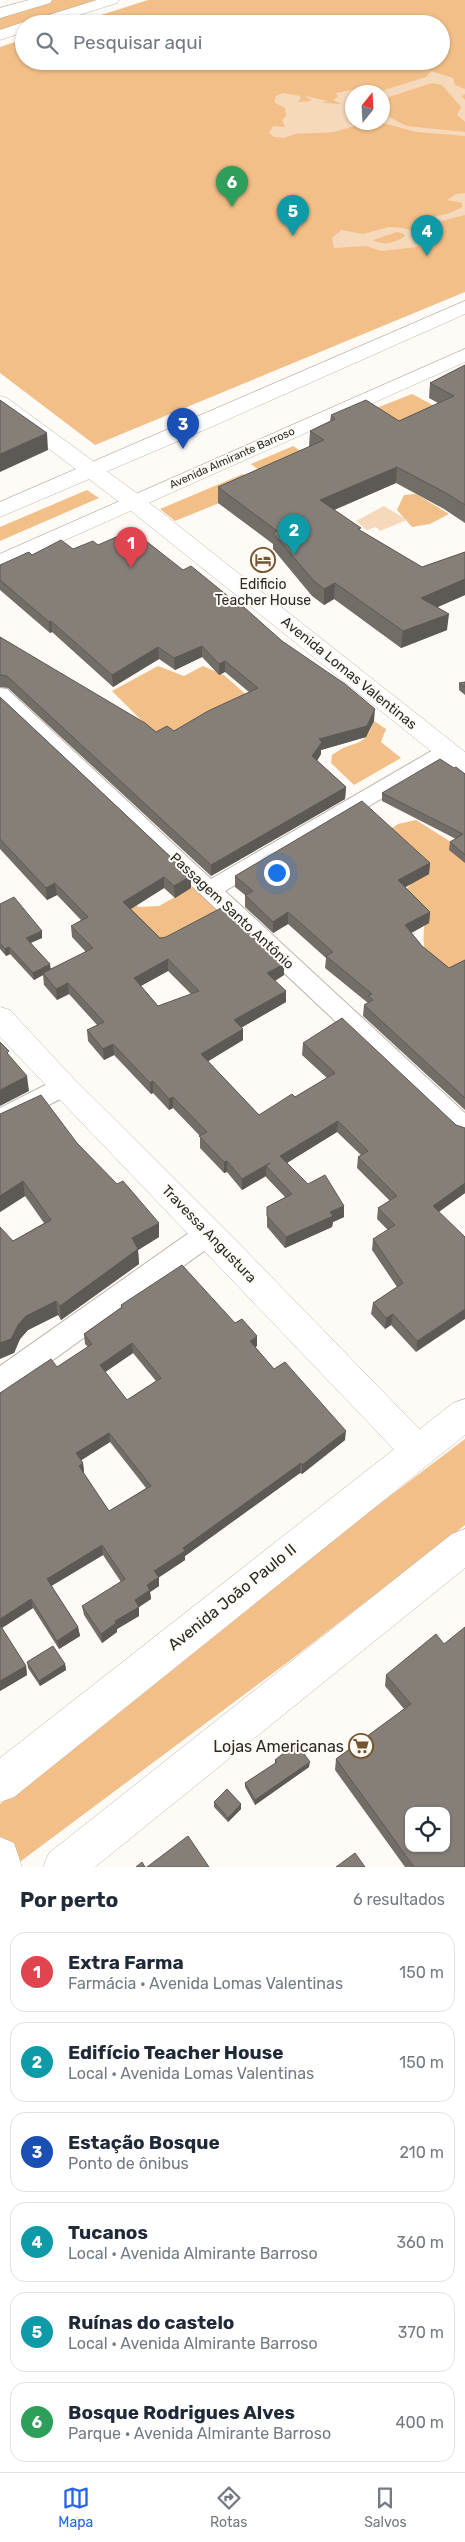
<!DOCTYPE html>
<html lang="pt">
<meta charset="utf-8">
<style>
:root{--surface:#fff;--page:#f2f2f3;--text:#1f2937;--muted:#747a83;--line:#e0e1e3;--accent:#2563eb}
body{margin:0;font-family:Rubik,sans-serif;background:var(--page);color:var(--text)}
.controls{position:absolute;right:15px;bottom:15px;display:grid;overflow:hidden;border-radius:10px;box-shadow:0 1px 4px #0004}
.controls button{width:45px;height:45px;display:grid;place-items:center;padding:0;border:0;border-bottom:1px solid var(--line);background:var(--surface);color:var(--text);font:25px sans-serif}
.compass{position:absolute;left:345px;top:85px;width:45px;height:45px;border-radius:50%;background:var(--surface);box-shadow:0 1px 4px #0004;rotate:18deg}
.you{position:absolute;left:276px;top:872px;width:18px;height:18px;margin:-12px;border:4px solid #fff;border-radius:50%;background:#1a73e8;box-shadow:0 0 0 8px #1a73e833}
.badge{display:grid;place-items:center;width:32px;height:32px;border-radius:50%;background:var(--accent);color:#fff;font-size:16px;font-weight:700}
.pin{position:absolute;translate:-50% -41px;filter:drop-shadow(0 1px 2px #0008)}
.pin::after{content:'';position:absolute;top:26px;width:18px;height:15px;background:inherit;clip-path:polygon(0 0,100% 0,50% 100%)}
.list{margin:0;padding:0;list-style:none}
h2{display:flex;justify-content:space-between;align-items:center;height:65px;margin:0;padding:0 20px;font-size:21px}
h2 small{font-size:16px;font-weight:400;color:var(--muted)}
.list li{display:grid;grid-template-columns:32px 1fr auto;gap:15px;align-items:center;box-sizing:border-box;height:80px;margin:0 10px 10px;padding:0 10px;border:1px solid var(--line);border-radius:15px}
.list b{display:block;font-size:19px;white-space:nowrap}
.list p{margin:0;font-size:16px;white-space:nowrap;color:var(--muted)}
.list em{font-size:16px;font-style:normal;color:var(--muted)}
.icon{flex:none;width:28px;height:28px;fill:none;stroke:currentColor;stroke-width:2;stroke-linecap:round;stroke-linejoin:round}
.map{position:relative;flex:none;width:465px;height:1867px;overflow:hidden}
.search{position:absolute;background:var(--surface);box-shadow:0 1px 4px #0004;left:15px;right:15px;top:15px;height:55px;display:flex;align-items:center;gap:12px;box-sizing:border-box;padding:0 18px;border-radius:28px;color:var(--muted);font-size:19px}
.sheet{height:605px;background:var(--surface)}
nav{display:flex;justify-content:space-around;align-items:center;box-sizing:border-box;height:70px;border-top:1px solid var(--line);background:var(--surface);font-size:14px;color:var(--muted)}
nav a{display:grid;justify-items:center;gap:2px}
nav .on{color:var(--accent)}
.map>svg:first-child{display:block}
.green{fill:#f3bf88;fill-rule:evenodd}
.water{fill:#f6d8ba;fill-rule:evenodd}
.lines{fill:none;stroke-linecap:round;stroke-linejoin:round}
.minor-casing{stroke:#bbb4ad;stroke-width:2}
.tertiary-casing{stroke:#bbb4ad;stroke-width:1}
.primary-casing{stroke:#bbb4ad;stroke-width:1}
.trunk-casing{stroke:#bbb4ad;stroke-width:1}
.minor{fill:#fff;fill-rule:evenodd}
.tertiary{fill:#fff;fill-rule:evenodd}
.primary{fill:#fff;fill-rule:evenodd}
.trunk{fill:#fff;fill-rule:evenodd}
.wall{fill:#726d67;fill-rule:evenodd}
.shaded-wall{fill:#5d5954}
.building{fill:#857f78;stroke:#5d5954;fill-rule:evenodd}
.labels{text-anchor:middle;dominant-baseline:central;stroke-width:4;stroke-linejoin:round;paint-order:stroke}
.far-street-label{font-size:11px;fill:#2c2926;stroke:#fefaf5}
.poi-label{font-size:14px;fill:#2c2926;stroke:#fefaf5}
.street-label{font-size:14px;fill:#2c2926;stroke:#fefaf5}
.near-street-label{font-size:16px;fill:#2c2926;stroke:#fefaf5}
.near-poi-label{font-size:16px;fill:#2c2926;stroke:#fefaf5;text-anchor:end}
</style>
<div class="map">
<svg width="465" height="1867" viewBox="0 0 465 1867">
<rect width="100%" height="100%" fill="#fefaf5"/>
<path class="green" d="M 53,0 L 98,0 L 0,31 L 0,16 Z
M 148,0 L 465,0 L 465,292 L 95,445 L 0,373 L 0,47 L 24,39 L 24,61 L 441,61 L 441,24 L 73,24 ZM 352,92 L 382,92 L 382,122 L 352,122 Z
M 412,394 L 465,422 L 465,453 L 361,414 Z
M 293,446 L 310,457 L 268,477 L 251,464 Z
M 243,474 L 259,487 L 175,521 L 160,509 Z
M 87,490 L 99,498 L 0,541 L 0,527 Z
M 416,494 L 449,514 L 430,524 L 412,527 L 397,510 L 404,495 Z
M 158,666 L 184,676 L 203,666 L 224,675 L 250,698 L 178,742 L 151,730 L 112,691 Z
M 374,721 L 386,729 L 381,742 L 401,758 L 354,785 L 331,763 L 332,755 C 355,738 363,751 374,721 Z
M 416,820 L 462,849 L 465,849 L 465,968 L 438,978 C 425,956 421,946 425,921 L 406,890 L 414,880 L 380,836 L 398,824 Z
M 123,883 L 138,907 L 159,906 L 195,886 L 224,915 L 162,945 L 122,916 Z
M 465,1439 L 465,1525 L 288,1662 L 13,1867 L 0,1867 L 0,1804 L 357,1521 Z"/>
<path class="water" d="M 431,71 L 453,78 L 455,85 L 465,89 L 465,94 L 462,96 L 465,100 L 465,122 L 457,115 L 461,107 L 442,85 L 432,83 L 383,99 L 382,92 L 378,92 L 426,77 Z
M 357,89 L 364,92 L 352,92 L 352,122 L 382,122 L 383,115 L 385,115 L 407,126 L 465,132 L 465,136 L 416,132 L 383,123 L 358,125 L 334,132 L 295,134 L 284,138 L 274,137 L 269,133 L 273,126 L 285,127 L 282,120 L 286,116 L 285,108 L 274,102 L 276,96 L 283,93 L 300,96 L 301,98 L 298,102 L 312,101 L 305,96 L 328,101 L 322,102 L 324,103 L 342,104 L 333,100 L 338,97 L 336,93 Z
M 465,193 L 465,215 L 425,225 L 426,234 L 415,241 L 421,244 L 417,247 L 381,251 L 366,246 L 334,248 L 332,238 L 341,230 L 363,234 L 389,227 L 403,228 L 419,233 L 413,222 L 450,213 L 462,207 L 462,203 L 447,200 L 456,194 ZM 397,232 L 404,234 L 405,236 C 395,243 384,246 373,240 Z
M 384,506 L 407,520 L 380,531 L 376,527 L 367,530 L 356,521 Z"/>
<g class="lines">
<defs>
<path id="minor" d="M 0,688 L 7,689 L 211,879 L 440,746 L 447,744 L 454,746 L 457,751 L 454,756 L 225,891 L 465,1113 L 465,1138 L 456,1135 L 0,705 Z
M 63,1076 L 72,1079 L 75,1086 L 72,1093 L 0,1130 L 0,1108 Z
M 209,1222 L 218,1225 L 222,1233 L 218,1241 L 10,1391 L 0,1394 L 0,1366 L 200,1225 Z"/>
<path id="tertiary" d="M 29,0 L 52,0 L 50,3 L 0,18 L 0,8 Z
M 97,0 L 119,0 L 117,3 L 51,24 L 24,24 L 24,32 L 0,40 L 0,30 L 24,22 L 28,23 L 30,21 Z
M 0,396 L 7,398 L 142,497 L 465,752 L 465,773 L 456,771 L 126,507 L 0,412 Z
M 0,1007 L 10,1010 L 73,1078 L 220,1224 L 429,1439 L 434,1450 L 429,1461 L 417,1466 L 405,1461 L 0,1037 Z"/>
<path id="primary" d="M 465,1399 L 465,1435 L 14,1797 L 0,1802 L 0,1758 L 453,1403 Z
M 465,1529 L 465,1568 L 95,1867 L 43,1867 L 49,1853 L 452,1534 Z
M 0,1837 L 14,1843 L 22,1867 L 0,1867 Z"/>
<path id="trunk" d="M 465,301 L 465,314 L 204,430 L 0,517 L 0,502 Z
M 465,349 L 465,362 L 0,569 L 0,554 Z"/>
</defs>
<use href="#minor" class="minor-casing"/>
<use href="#tertiary" class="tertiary-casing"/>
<use href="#primary" class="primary-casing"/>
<use href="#trunk" class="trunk-casing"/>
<use href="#minor" class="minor"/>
<use href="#tertiary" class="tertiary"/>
<use href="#primary" class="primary"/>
<use href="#trunk" class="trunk"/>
</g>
<path class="wall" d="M 465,365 L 465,523 L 444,509 L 396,483 L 334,510 L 361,531 L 422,567 L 465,552 L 465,595 L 437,607 L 447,630 L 401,648 L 334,599 L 324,605 L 312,596 L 273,549 L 273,544 L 218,503 L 218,487 L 309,447 L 310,431 L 330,421 L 331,415 L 399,421 L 438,403 L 429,398 L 430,383 Z
M 98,545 L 183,570 L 282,641 L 374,721 L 366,737 L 321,750 L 321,754 L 317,761 L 346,787 L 345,799 L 211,876 L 8,688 L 0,687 L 0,637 L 156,732 L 174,731 L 249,692 L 225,672 L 219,675 L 202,657 L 175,670 L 159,659 L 113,687 L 52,632 L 50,633 L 0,590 L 0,565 L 32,555 L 73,549 Z
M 465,682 L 465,695 L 459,690 L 459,683 Z
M 0,697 L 191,876 L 191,888 L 175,898 L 164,888 L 131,909 L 160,938 L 284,975 L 275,981 L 286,1002 L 242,1027 L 243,1040 L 208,1061 L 259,1115 L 295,1097 L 327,1078 L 302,1055 L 303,1043 L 456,1125 L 465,1128 L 465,1193 L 439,1212 L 416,1352 L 391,1325 L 385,1329 L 371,1314 L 373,1303 L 397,1287 L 372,1250 L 373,1239 L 388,1230 L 377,1219 L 378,1208 L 390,1201 L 357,1168 L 358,1157 L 361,1155 L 337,1132 L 287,1163 L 308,1184 L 344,1206 L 344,1217 L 333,1222 L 332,1227 L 285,1248 L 267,1227 L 267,1207 L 285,1197 L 266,1177 L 266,1176 L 242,1190 L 227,1172 L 224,1173 L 200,1148 L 200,1136 L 173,1108 L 169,1110 L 153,1093 L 151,1094 L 114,1055 L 104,1060 L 88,1041 L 87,1030 L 97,1025 L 69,994 L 57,1000 L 44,985 L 43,975 L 34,980 L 10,954 L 6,956 L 0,949 L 0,904 L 42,931 L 42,938 L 31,943 L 51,969 L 86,952 L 72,937 L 71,926 L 81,920 L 57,895 L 47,900 L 0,849 ZM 168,971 L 191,994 L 158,1006 L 141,986 Z
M 454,768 L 465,774 L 465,863 L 449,850 L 450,842 L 456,839 L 382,801 L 382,793 Z
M 430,863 L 429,874 L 405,887 L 430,912 L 429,923 L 411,933 L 422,946 L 449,968 L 465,960 L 465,1110 L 363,1016 L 364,1005 L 368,1003 L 325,968 L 326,958 L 288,924 L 273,933 L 245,907 L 245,895 L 235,887 L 235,876 Z
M 0,1114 L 77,1143 L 159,1237 L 138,1250 L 139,1264 L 61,1320 L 58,1315 L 28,1330 L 20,1339 L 14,1353 L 13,1241 L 44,1223 L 25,1196 L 0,1212 Z
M 121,1305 L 257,1346 L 255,1347 L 274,1369 L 345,1440 L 302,1474 L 300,1473 L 185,1556 L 185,1560 L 159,1577 L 159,1586 L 150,1592 L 151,1599 L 139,1607 L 139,1616 L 117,1629 L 117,1632 L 102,1643 L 84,1615 L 82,1606 L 121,1582 L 103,1555 L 51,1586 L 78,1627 L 80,1636 L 59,1649 L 33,1608 L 2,1628 L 26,1666 L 27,1675 L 0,1691 L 0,1393 L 57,1367 L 88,1347 L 85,1344 L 84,1334 L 121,1308 ZM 133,1353 L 156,1381 L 127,1400 L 105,1372 ZM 110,1442 L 146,1488 L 109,1511 L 83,1473 L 84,1472 L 83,1463 L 81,1460 Z
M 444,1644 L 465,1867 L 405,1867 L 335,1770 L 336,1759 L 404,1709 L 385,1686 L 386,1675 Z
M 27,1662 L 65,1664 L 66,1670 L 40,1686 L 28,1668 Z
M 275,1760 L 309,1767 L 255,1805 L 245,1787 L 245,1783 L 275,1764 Z
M 214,1802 L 241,1809 L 228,1822 L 214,1807 Z"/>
<path class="shaded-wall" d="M 47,433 L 48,450 L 0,472 L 0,454 Z
M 397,467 L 396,483 L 320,516 L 320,500 Z
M 465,579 L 465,595 L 420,615 L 421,598 Z
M 335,583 L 334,599 L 324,605 L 324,589 Z
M 449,614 L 447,630 L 401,648 L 403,631 Z
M 51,621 L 52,632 L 50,633 L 49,622 Z
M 202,646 L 202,657 L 175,670 L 174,658 Z
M 158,647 L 159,659 L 113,687 L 112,675 Z
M 225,661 L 225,672 L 219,675 L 219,664 Z
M 375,709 L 374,721 L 366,737 L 321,750 L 321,754 L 312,768 L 312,756 L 319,739 Z
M 346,787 L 345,799 L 211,876 L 211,865 Z
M 430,863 L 429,874 L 397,892 L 398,880 Z
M 191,876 L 191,888 L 175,898 L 174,886 Z
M 164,877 L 164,888 L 124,913 L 123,902 Z
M 55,883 L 57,895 L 47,900 L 46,888 Z
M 288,912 L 288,924 L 273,933 L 273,922 Z
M 430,912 L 429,923 L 404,937 L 405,925 Z
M 42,931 L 42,938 L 27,944 L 26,938 Z
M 9,947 L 10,954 L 6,956 L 5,949 Z
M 168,959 L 168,971 L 135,989 L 134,978 Z
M 50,964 L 51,971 L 43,973 L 43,975 L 34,980 L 33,973 Z
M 284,964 L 284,975 L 267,985 L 267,973 Z
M 68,983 L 69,994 L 57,1000 L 56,989 Z
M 286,991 L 286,1002 L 234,1032 L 234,1020 Z
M 243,1029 L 243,1040 L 202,1065 L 201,1054 Z
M 113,1044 L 114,1055 L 104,1060 L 103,1049 Z
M 27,1076 L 29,1091 L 0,1106 L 0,1090 Z
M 153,1081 L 153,1093 L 151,1094 L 150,1083 Z
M 173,1097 L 173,1108 L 169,1110 L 169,1099 Z
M 338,1121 L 337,1132 L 280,1167 L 280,1156 Z
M 227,1161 L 227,1172 L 224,1173 L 224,1162 Z
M 270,1163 L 266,1166 L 266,1176 L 242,1190 L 242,1179 Z
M 23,1181 L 25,1196 L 0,1212 L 0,1196 Z
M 465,1183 L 465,1193 L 431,1217 L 433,1206 Z
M 344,1206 L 344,1217 L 333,1222 L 332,1227 L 285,1248 L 286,1237 L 330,1212 Z
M 159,1223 L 159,1237 L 138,1250 L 139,1264 L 61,1320 L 60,1306 L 132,1238 Z
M 56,1301 L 58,1315 L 28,1330 L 20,1339 L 14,1353 L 0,1359 L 0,1343 L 26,1316 Z
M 465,1309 L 465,1319 L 416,1352 L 417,1341 Z
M 393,1314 L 391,1325 L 385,1329 L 386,1318 Z
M 257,1336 L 257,1346 L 250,1351 L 250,1341 Z
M 132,1343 L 133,1353 L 101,1375 L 100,1365 Z
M 346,1431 L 345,1440 L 302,1474 L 302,1465 Z
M 109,1433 L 110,1442 L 77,1463 L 76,1453 Z
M 83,1463 L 84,1472 L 80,1475 L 79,1466 Z
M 301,1463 L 300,1473 L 185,1556 L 185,1560 L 155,1580 L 154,1571 L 183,1548 Z
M 102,1545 L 103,1555 L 48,1588 L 47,1579 Z
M 159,1577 L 159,1586 L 150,1592 L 151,1599 L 139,1607 L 139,1616 L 117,1629 L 117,1632 L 102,1643 L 101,1634 L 135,1600 L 147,1585 Z
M 31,1599 L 33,1608 L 0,1629 L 0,1619 Z
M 78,1627 L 80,1636 L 59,1649 L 57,1641 Z
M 65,1664 L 66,1670 L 40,1686 L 39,1681 Z
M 26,1666 L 27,1675 L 0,1691 L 0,1681 Z
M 310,1762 L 309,1767 L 255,1805 L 255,1800 Z
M 241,1804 L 241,1809 L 228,1822 L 228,1818 Z"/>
<path class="building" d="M 465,365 L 465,505 L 446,493 L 397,467 L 320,500 L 361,528 L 358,529 L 422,567 L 465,552 L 465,579 L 421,598 L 449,614 L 403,631 L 335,583 L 324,589 L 313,580 L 273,533 L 277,531 L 218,487 L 324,440 L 310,431 L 335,419 L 331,415 L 366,400 L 399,421 L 454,396 L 430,383 Z
M 0,400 L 47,433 L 0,454 Z
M 132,530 L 183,570 L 191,566 L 234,601 L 236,600 L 282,641 L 345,684 L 375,709 L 367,726 L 319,739 L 322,742 L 312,756 L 346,787 L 211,865 L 7,676 L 0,675 L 0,637 L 145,723 L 156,732 L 167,726 L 174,731 L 208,711 L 258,688 L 225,661 L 219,664 L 202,646 L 174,658 L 158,647 L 112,675 L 51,621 L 49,622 L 0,580 L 0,565 L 29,552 L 32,555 L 61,540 L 73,549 L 93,541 L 98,545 Z
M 465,682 L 465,687 L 459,683 Z
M 0,697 L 191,876 L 174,886 L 164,877 L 123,902 L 160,938 L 166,937 L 223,907 L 284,964 L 267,973 L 286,991 L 234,1020 L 243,1029 L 201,1054 L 259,1115 L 292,1094 L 295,1097 L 335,1073 L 303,1043 L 342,1018 L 456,1125 L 465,1128 L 465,1183 L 433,1206 L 465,1237 L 465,1309 L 417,1341 L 393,1314 L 386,1318 L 373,1303 L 403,1283 L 373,1239 L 395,1225 L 378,1208 L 397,1196 L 358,1157 L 368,1151 L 338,1121 L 280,1156 L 308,1184 L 325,1175 L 344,1206 L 330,1212 L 333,1216 L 286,1237 L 267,1216 L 267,1207 L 292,1194 L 266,1166 L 270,1163 L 242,1179 L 227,1161 L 224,1162 L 199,1136 L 207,1132 L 173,1097 L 169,1099 L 153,1081 L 150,1083 L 113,1044 L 103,1049 L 87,1030 L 104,1022 L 68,983 L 56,989 L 43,973 L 93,948 L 71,926 L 88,917 L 55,883 L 46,888 L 0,839 ZM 168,959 L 199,991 L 158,1006 L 134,978 Z
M 440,759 L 454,768 L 456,767 L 465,774 L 465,855 L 450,842 L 463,834 L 382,793 Z
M 362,801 L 430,863 L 398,880 L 430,912 L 405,925 L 422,946 L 449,968 L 465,960 L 465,1098 L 364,1005 L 373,1000 L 368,996 L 372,994 L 326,956 L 333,952 L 288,912 L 273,922 L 245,895 L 253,891 L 235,876 Z
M 14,897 L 42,931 L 26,938 L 50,964 L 33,973 L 9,947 L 5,949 L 0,943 L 0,904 Z
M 0,1042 L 9,1051 L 7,1053 L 27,1076 L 0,1090 Z
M 41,1095 L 77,1143 L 117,1184 L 123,1181 L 159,1223 L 132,1238 L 138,1249 L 60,1306 L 56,1301 L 26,1316 L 18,1325 L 11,1339 L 0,1343 L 0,1227 L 13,1241 L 51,1220 L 23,1181 L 0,1196 L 0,1114 Z
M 182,1265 L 235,1323 L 242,1319 L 257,1336 L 250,1341 L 274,1369 L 285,1362 L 346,1431 L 302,1465 L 301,1463 L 183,1548 L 185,1551 L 154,1571 L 159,1577 L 147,1585 L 150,1590 L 135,1600 L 139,1607 L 115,1621 L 116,1623 L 101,1634 L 82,1606 L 125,1579 L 102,1545 L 47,1579 L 78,1627 L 57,1641 L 31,1599 L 0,1619 L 0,1393 L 51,1359 L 57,1367 L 92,1344 L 84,1334 L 122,1307 L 121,1305 ZM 132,1343 L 161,1378 L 127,1400 L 100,1365 ZM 109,1433 L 151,1486 L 109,1511 L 79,1466 L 83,1463 L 76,1453 Z
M 0,1625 L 26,1666 L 0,1681 Z
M 465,1627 L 465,1867 L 414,1867 L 336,1759 L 411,1704 L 386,1675 L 436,1634 L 444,1644 ZM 409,1811 L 446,1811 L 446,1848 L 409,1848 Z
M 53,1646 L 65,1664 L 39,1681 L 27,1662 Z
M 296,1743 L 310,1762 L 255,1800 L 245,1783 L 277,1762 L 275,1760 Z
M 227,1789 L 241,1804 L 228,1818 L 214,1802 Z
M 188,1836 L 209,1867 L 147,1867 Z
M 355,1853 L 365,1867 L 336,1867 Z
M 142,1862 L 145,1867 L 136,1867 Z"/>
<defs>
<symbol id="hotel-ring" viewBox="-11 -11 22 22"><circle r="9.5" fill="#fefaf5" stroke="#77542d" stroke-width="1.5"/><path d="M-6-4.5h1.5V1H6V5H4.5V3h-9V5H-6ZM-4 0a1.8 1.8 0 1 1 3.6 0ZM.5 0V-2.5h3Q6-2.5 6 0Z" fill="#77542d"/></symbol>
<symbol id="supermarket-ring" viewBox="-11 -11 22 22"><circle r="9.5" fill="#fefaf5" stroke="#77542d" stroke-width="1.5"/><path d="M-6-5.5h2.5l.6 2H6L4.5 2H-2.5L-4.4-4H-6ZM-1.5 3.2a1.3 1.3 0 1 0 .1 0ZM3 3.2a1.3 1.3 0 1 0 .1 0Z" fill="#77542d"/></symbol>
</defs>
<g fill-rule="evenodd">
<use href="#hotel-ring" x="249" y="546" width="28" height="28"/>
<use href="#supermarket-ring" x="347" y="1732" width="28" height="28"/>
</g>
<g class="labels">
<g class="far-street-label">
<text transform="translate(232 458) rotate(-24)">Avenida Almirante Barroso</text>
</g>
<g class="poi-label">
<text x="263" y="584">Edificio<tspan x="263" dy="16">Teacher House</tspan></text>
</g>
<g class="street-label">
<text transform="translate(349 673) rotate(39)">Avenida Lomas Valentinas</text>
<text transform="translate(232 911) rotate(43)">Passagem Santo Antônio</text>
<text transform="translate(209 1234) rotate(46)">Travessa Angustura</text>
</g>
<g class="near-street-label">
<text transform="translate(232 1597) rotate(-39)">Avenida João Paulo II</text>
</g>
<g class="near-poi-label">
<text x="344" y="1746">Lojas Americanas</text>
</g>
</g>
</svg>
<div class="controls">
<button><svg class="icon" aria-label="locate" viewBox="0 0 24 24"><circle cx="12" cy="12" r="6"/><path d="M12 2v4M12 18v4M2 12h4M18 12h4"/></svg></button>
</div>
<svg class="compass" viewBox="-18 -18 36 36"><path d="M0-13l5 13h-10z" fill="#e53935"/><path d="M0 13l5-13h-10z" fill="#747a83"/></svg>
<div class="you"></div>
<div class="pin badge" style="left:131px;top:568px;background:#e0444e">1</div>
<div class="pin badge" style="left:294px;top:555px;background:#0f9aa8">2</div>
<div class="pin badge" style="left:183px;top:449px;background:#1a4fb4">3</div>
<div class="pin badge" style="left:427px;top:256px;background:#0f9aa8">4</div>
<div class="pin badge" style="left:293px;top:236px;background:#0f9aa8">5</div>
<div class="pin badge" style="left:232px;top:207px;background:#2e9e5b">6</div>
<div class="search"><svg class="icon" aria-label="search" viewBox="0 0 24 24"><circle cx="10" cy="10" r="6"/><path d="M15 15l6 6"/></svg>Pesquisar aqui</div>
</div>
<section class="sheet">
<h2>Por perto<small>6 resultados</small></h2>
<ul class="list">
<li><span class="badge" style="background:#e0444e">1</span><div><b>Extra Farma</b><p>Farmácia · Avenida Lomas Valentinas</p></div><em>150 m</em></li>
<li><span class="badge" style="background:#0f9aa8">2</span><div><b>Edifício Teacher House</b><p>Local · Avenida Lomas Valentinas</p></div><em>150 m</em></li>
<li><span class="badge" style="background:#1a4fb4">3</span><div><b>Estação Bosque</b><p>Ponto de ônibus</p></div><em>210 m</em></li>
<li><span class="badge" style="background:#0f9aa8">4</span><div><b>Tucanos</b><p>Local · Avenida Almirante Barroso</p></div><em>360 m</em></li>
<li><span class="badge" style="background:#0f9aa8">5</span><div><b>Ruínas do castelo</b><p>Local · Avenida Almirante Barroso</p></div><em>370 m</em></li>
<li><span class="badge" style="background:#2e9e5b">6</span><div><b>Bosque Rodrigues Alves</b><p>Parque · Avenida Almirante Barroso</p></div><em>400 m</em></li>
</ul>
</section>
<nav>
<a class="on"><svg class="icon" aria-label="map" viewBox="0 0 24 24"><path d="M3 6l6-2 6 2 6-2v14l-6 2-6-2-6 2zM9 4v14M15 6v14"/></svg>Mapa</a>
<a><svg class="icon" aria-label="directions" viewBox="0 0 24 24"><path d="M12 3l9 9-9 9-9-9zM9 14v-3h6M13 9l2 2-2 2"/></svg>Rotas</a>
<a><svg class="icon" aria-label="saved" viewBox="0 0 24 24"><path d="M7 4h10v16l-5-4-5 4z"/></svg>Salvos</a>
</nav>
